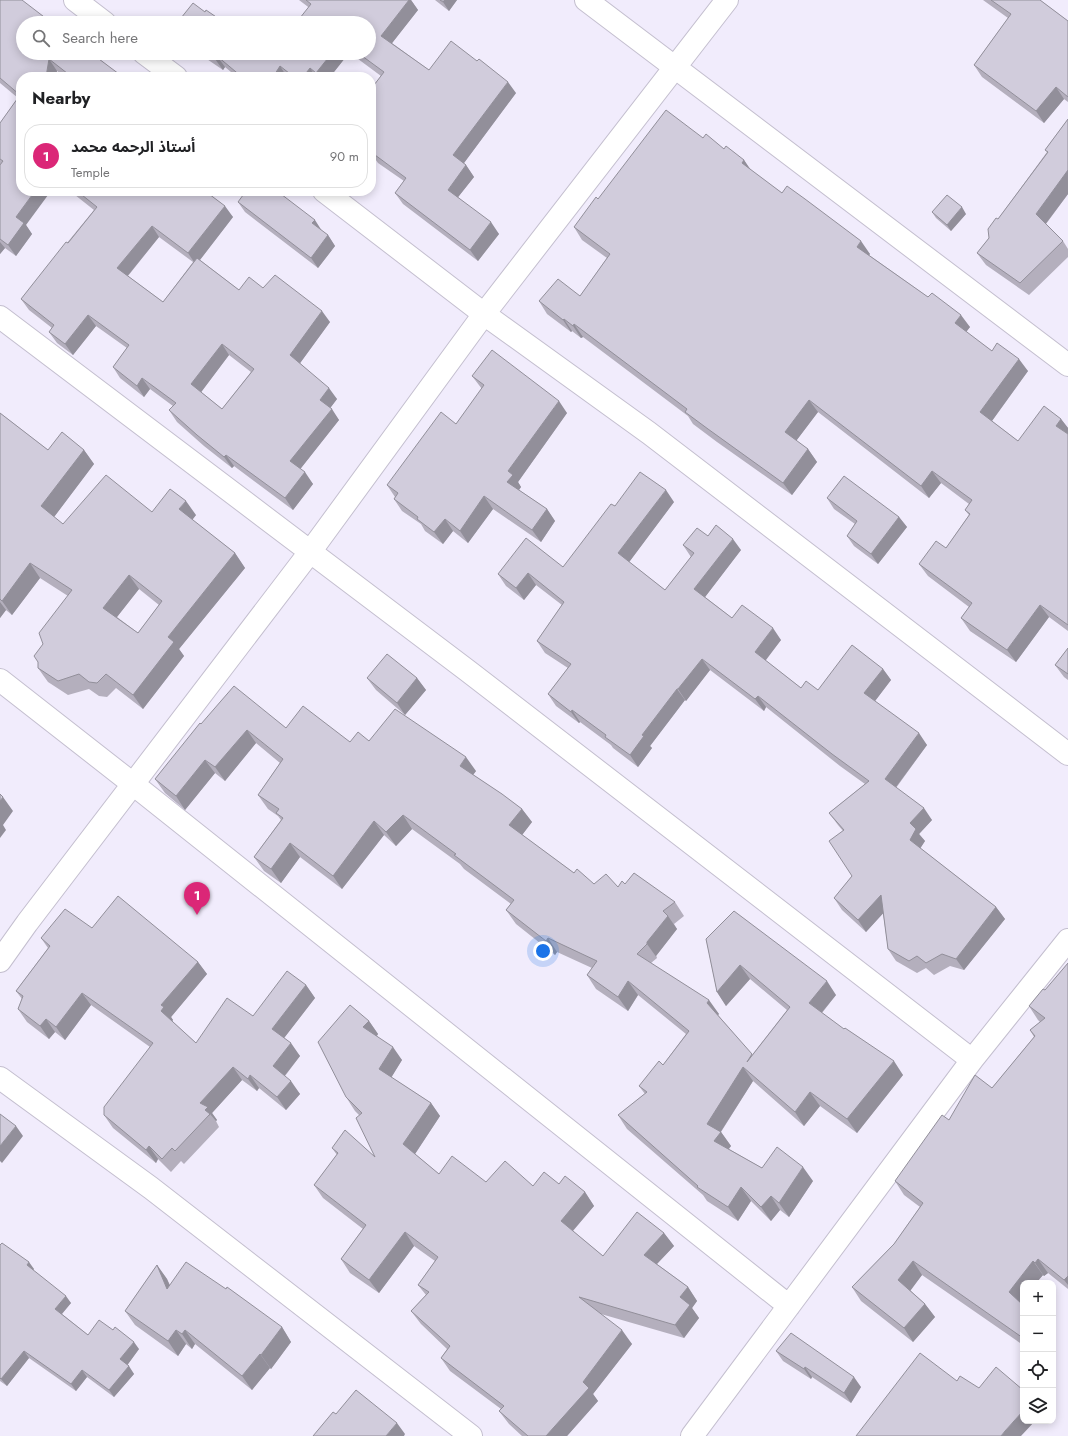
<!DOCTYPE html>
<meta charset="utf-8">
<style>
:root{--surface:#fff;--page:#f6f6f6;--text:#202124;--muted:#757577;--line:#e0e0e0;--accent:#db2777}
body{margin:0;font-family:Jost,"Noto Sans Arabic",sans-serif;background:var(--page);color:var(--text)}
.controls{position:absolute;right:12px;bottom:12px;display:grid;overflow:hidden;border-radius:8px;box-shadow:0 2px 10px #0003}
.controls button{width:36px;height:36px;display:grid;place-items:center;padding:0;border:0;border-bottom:1px solid var(--line);background:var(--surface);color:var(--text);font:20px sans-serif}
.you{position:absolute;left:543px;top:951px;width:14px;height:14px;margin:-10px;border:3px solid #fff;border-radius:50%;background:#1a73e8;box-shadow:0 0 0 6px #1a73e833}
.badge{display:grid;place-items:center;width:26px;height:26px;border-radius:50%;background:var(--accent);color:#fff;font-size:13px;font-weight:700}
.pin{position:absolute;translate:-50% -33px;filter:drop-shadow(0 1px 2px #0008)}
.pin::after{content:'';position:absolute;top:21px;width:14px;height:12px;background:inherit;clip-path:polygon(0 0,100% 0,50% 100%)}
.list{margin:0;padding:0;list-style:none}
h2{display:flex;justify-content:space-between;align-items:center;height:52px;margin:0;padding:0 16px;font-size:17px}
h2 small{font-size:13px;font-weight:400;color:var(--muted)}
.list li{display:grid;grid-template-columns:26px 1fr auto;gap:12px;align-items:center;box-sizing:border-box;height:64px;margin:0 8px 8px;padding:0 8px;border:1px solid var(--line);border-radius:16px}
.list b{display:block;font-size:15px;white-space:nowrap}
.list p{margin:0;font-size:13px;white-space:nowrap;color:var(--muted)}
.list em{font-size:13px;font-style:normal;color:var(--muted)}
.icon{flex:none;width:22px;height:22px;fill:none;stroke:currentColor;stroke-width:2;stroke-linecap:round;stroke-linejoin:round}
.map{position:relative;flex:none;width:1068px;height:1436px;overflow:hidden}
.search{position:absolute;background:var(--surface);box-shadow:0 2px 10px #0003;left:16px;top:16px;width:360px;height:44px;display:flex;align-items:center;gap:10px;box-sizing:border-box;padding:0 14px;border-radius:22px;color:var(--muted);font-size:15px}
.panel{position:absolute;background:var(--surface);box-shadow:0 2px 10px #0003;left:16px;top:72px;width:360px;height:124px;border-radius:16px}
.map>svg:first-child{display:block}
.lines{fill:none;stroke-linecap:round;stroke-linejoin:round}
.street-casing{stroke:#c4bfcf;stroke-width:24}
.street{stroke:#fff;stroke-width:22}
.wall{fill:#b4afbd;fill-rule:evenodd}
.shaded-wall{fill:#928f9a}
.building{fill:#d1ccdc;stroke:#928f9a;fill-rule:evenodd}
</style>
<div class="map">
<svg width="1068" height="1436" viewBox="0 0 1068 1436">
<rect width="100%" height="100%" fill="#f1ecfc"/>
<g class="lines">
<defs>
<path id="street" d="M 75,0 L 105,23
M 586,0 L 1068,365
M 144,53 L 176,77
M 324,191 L 484,314 L 649,433 L 1068,754
M 0,317 L 468,671 L 972,1060
M 0,680 L 133,784 L 789,1306
M 0,961 L 27,923 L 310,552 L 484,314 L 727,0
M 0,1078 L 151,1188 L 471,1436
M 692,1436 L 972,1060 L 1068,940"/>
</defs>
<use href="#street" class="street-casing"/>
<use href="#street" class="street"/>
</g>
<path class="wall" d="M 0,0 L 123,77 L 65,77 L 57,71 L 56,77 L 21,77 L 26,225 L 32,234 L 16,256 L 5,248 L 0,254 L 0,165 L 1,165 L 0,164 L 0,123 L 18,98 L 0,83 Z
M 299,0 L 411,0 L 418,10 L 392,43 L 429,70 L 516,93 L 464,163 L 466,165 L 474,177 L 458,197 L 499,234 L 478,261 L 403,204 L 395,193 L 404,181 L 378,163 L 371,153 L 371,89 L 381,76 L 350,53 L 369,53 Z
M 435,0 L 457,0 L 449,11 Z
M 983,0 L 1040,0 L 1068,21 L 1068,102 L 1064,99 L 1044,123 L 982,77 L 974,65 L 1008,18 Z
M 198,53 L 349,53 L 330,77 L 237,77 L 225,67 L 223,70 Z
M 1068,119 L 1068,194 L 1046,224 L 1063,241 L 1068,249 L 1068,257 L 1029,295 L 986,265 L 977,253 L 989,238 L 998,219 L 1047,152 L 1045,150 Z
M 703,138 L 724,149 L 744,160 L 750,170 L 782,193 L 870,254 L 869,255 L 970,327 L 966,332 L 992,351 L 1028,371 L 992,421 L 1018,441 L 1061,419 L 1068,428 L 1068,631 L 1049,617 L 1016,662 L 970,631 L 961,618 L 969,607 L 928,576 L 919,564 L 946,548 L 969,515 L 965,510 L 969,504 L 941,483 L 929,498 L 818,412 L 796,441 L 808,449 L 817,462 L 792,495 L 717,442 L 693,424 L 688,416 L 583,337 L 581,338 L 572,331 L 571,332 L 547,314 L 539,301 L 580,296 L 607,258 L 582,240 L 574,227 L 598,199 Z
M 70,191 L 205,191 L 233,217 L 200,260 L 239,290 L 263,288 L 330,322 L 300,363 L 337,399 L 330,408 L 339,420 L 300,469 L 313,484 L 293,510 L 234,466 L 232,468 L 204,446 L 177,422 L 169,410 L 173,406 L 150,389 L 144,397 L 120,378 L 113,367 L 127,348 L 96,326 L 73,355 L 57,343 L 49,332 L 52,328 L 29,310 L 21,299 L 94,210 ZM 159,237 L 193,262 L 163,302 L 128,276 ZM 229,355 L 251,372 L 222,409 L 201,392 Z
M 238,202 L 322,231 L 328,235 L 335,246 L 318,268 L 245,212 Z
M 932,212 L 966,214 L 951,231 L 936,218 Z
M 472,376 L 567,413 L 518,482 L 521,487 L 519,490 L 547,509 L 555,521 L 541,542 L 493,509 L 468,543 L 453,531 L 443,544 L 425,531 L 421,524 L 402,511 L 394,499 L 395,497 L 387,485 L 456,424 L 482,389 Z
M 0,413 L 48,450 L 84,450 L 94,464 L 54,517 L 63,524 L 152,512 L 196,515 L 192,520 L 235,553 L 245,568 L 179,649 L 184,656 L 143,709 L 116,688 L 107,697 L 99,696 L 89,689 L 68,695 L 48,682 L 38,668 L 43,644 L 68,596 L 40,578 L 12,615 L 6,610 L 0,618 ZM 139,589 L 159,605 L 138,633 L 117,617 Z
M 827,498 L 899,517 L 907,527 L 878,564 L 854,546 L 847,536 L 855,524 L 834,509 Z
M 674,502 L 629,562 L 665,590 L 691,557 L 683,545 L 708,536 L 741,550 L 705,597 L 732,618 L 781,640 L 765,660 L 801,688 L 818,690 L 883,669 L 891,680 L 875,701 L 927,745 L 896,788 L 932,820 L 919,834 L 925,841 L 920,848 L 996,907 L 1005,919 L 964,970 L 950,966 L 934,975 L 926,968 L 917,973 L 896,961 L 888,949 L 883,913 L 866,932 L 842,910 L 834,898 L 852,876 L 843,831 L 838,825 L 829,813 L 865,784 L 840,766 L 766,707 L 764,711 L 710,670 L 686,701 L 685,700 L 650,746 L 652,748 L 638,767 L 613,748 L 611,745 L 580,722 L 579,723 L 556,706 L 548,694 L 568,668 L 545,653 L 537,641 L 562,605 L 536,585 L 524,600 L 506,586 L 498,574 L 563,567 L 615,506 Z
M 1068,648 L 1068,680 L 1064,677 L 1055,665 Z
M 367,678 L 417,678 L 426,690 L 405,715 L 376,690 Z
M 201,724 L 286,728 L 350,742 L 369,741 L 476,771 L 473,775 L 522,809 L 532,822 L 522,835 L 574,873 L 594,884 L 618,887 L 625,884 L 675,902 L 684,916 L 674,924 L 677,929 L 656,956 L 657,958 L 651,963 L 719,1014 L 718,1015 L 752,1055 L 787,1010 L 750,979 L 726,1006 L 717,992 L 706,939 L 836,995 L 822,1013 L 903,1075 L 857,1133 L 820,1106 L 804,1126 L 753,1081 L 721,1132 L 731,1146 L 729,1149 L 762,1168 L 813,1181 L 789,1217 L 780,1210 L 771,1221 L 751,1201 L 738,1221 L 707,1201 L 703,1195 L 627,1129 L 618,1115 L 645,1094 L 639,1086 L 663,1065 L 686,1034 L 638,995 L 628,1011 L 596,989 L 587,975 L 592,968 L 557,952 L 555,955 L 516,924 L 506,910 L 511,904 L 464,869 L 460,864 L 412,829 L 396,846 L 384,835 L 342,889 L 300,857 L 281,883 L 264,871 L 254,857 L 281,820 L 278,816 L 268,809 L 258,795 L 280,763 L 256,743 L 225,781 L 215,773 L 185,810 L 165,793 L 155,779 Z
M 92,928 L 198,962 L 207,974 L 171,1017 L 173,1020 L 172,1021 L 196,1043 L 253,1016 L 306,985 L 315,998 L 284,1038 L 300,1056 L 285,1076 L 300,1094 L 286,1110 L 259,1088 L 257,1091 L 242,1080 L 212,1113 L 217,1120 L 216,1121 L 219,1127 L 184,1164 L 181,1161 L 171,1172 L 158,1159 L 156,1163 L 113,1128 L 104,1115 L 150,1047 L 91,1005 L 65,1040 L 55,1032 L 49,1039 L 27,1022 L 18,1009 L 22,999 L 16,991 L 48,948 L 41,938 Z
M 1068,963 L 1068,1289 L 1048,1273 L 1044,1276 L 1043,1275 L 1036,1283 L 1023,1283 L 1023,1300 L 1021,1303 L 1023,1305 L 1023,1345 L 922,1275 L 910,1290 L 925,1304 L 935,1317 L 913,1342 L 861,1301 L 852,1287 L 894,1244 L 920,1207 L 904,1195 L 895,1181 L 949,1120 L 992,1088 L 1034,1037 L 1030,1030 L 1040,1022 L 1038,1020 L 1029,1006 L 1045,990 Z
M 369,1021 L 378,1034 L 377,1036 L 402,1060 L 391,1077 L 431,1103 L 440,1116 L 415,1154 L 439,1174 L 486,1182 L 533,1186 L 559,1184 L 585,1192 L 594,1206 L 573,1231 L 603,1256 L 664,1233 L 674,1246 L 657,1264 L 688,1287 L 697,1301 L 692,1308 L 699,1318 L 684,1338 L 601,1314 L 632,1344 L 593,1394 L 598,1401 L 567,1436 L 522,1436 L 509,1424 L 499,1411 L 501,1409 L 450,1371 L 441,1358 L 447,1349 L 421,1324 L 411,1311 L 426,1295 L 418,1285 L 435,1261 L 414,1246 L 379,1293 L 350,1273 L 341,1259 L 363,1229 L 323,1198 L 314,1185 L 337,1155 L 332,1148 L 375,1157 L 359,1115 L 355,1111 L 346,1097 Z
M 0,1245 L 34,1269 L 33,1270 L 71,1303 L 62,1314 L 88,1335 L 139,1349 L 127,1365 L 134,1374 L 114,1397 L 87,1377 L 76,1391 L 29,1358 L 7,1386 L 0,1381 Z
M 157,1265 L 167,1279 L 170,1285 L 282,1327 L 291,1342 L 271,1369 L 270,1368 L 252,1390 L 195,1344 L 192,1349 L 186,1344 L 178,1356 L 135,1325 L 125,1311 Z
M 776,1351 L 861,1387 L 851,1403 L 812,1377 L 811,1379 L 783,1361 Z"/>
<path class="shaded-wall" d="M 409,0 L 411,0 L 418,10 L 389,47 L 381,36 Z
M 445,0 L 457,0 L 449,11 L 443,2 Z
M 332,53 L 349,53 L 330,77 L 319,77 L 316,73 Z
M 217,56 L 225,67 L 223,70 L 215,59 Z
M 49,59 L 57,71 L 56,77 L 46,77 Z
M 280,66 L 287,77 L 273,77 Z
M 310,68 L 316,77 L 303,77 Z
M 508,82 L 516,93 L 461,167 L 453,155 Z
M 1056,87 L 1064,99 L 1044,123 L 1036,111 Z
M 744,160 L 753,173 L 742,163 Z
M 466,165 L 474,177 L 455,201 L 448,190 Z
M 1068,170 L 1068,194 L 1044,226 L 1036,214 Z
M 35,191 L 51,191 L 26,225 L 32,234 L 16,256 L 8,245 L 16,217 Z
M 225,206 L 233,217 L 196,265 L 188,253 Z
M 962,207 L 966,214 L 951,231 L 947,225 Z
M 315,220 L 322,231 L 312,223 Z
M 491,222 L 499,234 L 478,261 L 470,250 Z
M 152,226 L 159,237 L 125,279 L 117,268 Z
M 328,235 L 335,246 L 318,268 L 311,258 Z
M 861,241 L 870,254 L 866,259 L 857,247 Z
M 0,242 L 5,248 L 0,254 Z
M 322,311 L 330,322 L 298,366 L 290,355 Z
M 88,315 L 96,326 L 73,355 L 65,344 Z
M 961,315 L 970,327 L 963,336 L 955,323 Z
M 564,319 L 572,331 L 571,332 L 563,320 Z
M 574,324 L 583,337 L 581,338 L 573,326 Z
M 222,344 L 229,355 L 199,395 L 191,384 Z
M 1019,359 L 1028,371 L 989,425 L 980,412 Z
M 142,378 L 150,389 L 144,397 L 137,386 Z
M 329,388 L 337,399 L 328,411 L 320,400 Z
M 809,400 L 818,412 L 793,445 L 785,432 Z
M 559,401 L 567,413 L 518,482 L 521,487 L 516,494 L 507,482 L 508,471 Z
M 332,409 L 339,420 L 298,472 L 290,461 Z
M 1061,419 L 1068,428 L 1068,434 L 1056,426 Z
M 808,449 L 817,462 L 792,495 L 783,483 Z
M 84,450 L 94,464 L 51,521 L 41,506 Z
M 226,455 L 234,466 L 232,468 L 224,457 Z
M 932,471 L 941,483 L 929,498 L 921,486 Z
M 305,472 L 313,484 L 293,510 L 285,498 Z
M 666,490 L 674,502 L 627,565 L 618,553 Z
M 484,496 L 493,509 L 468,543 L 460,531 Z
M 186,501 L 196,515 L 189,524 L 179,509 Z
M 547,509 L 555,521 L 541,542 L 532,530 Z
M 899,517 L 907,527 L 878,564 L 871,554 Z
M 445,519 L 453,531 L 443,544 L 434,532 Z
M 733,539 L 741,550 L 702,601 L 694,589 Z
M 235,553 L 245,568 L 179,649 L 184,656 L 143,709 L 133,695 L 168,637 Z
M 30,563 L 40,578 L 12,615 L 2,601 Z
M 528,573 L 536,585 L 524,600 L 516,588 Z
M 129,575 L 139,589 L 113,622 L 103,608 Z
M 0,602 L 6,610 L 0,618 Z
M 1040,605 L 1049,617 L 1016,662 L 1007,650 Z
M 773,628 L 781,640 L 763,664 L 755,652 Z
M 702,659 L 710,670 L 686,701 L 678,689 Z
M 883,669 L 891,680 L 872,705 L 864,693 Z
M 417,678 L 426,690 L 405,715 L 397,703 Z
M 677,689 L 685,700 L 650,746 L 652,748 L 638,767 L 630,755 L 642,735 Z
M 758,696 L 766,707 L 764,711 L 755,699 Z
M 572,710 L 580,722 L 579,723 L 571,712 Z
M 247,730 L 256,743 L 225,781 L 215,767 Z
M 919,733 L 927,745 L 893,791 L 885,779 Z
M 466,757 L 476,771 L 469,780 L 460,766 Z
M 205,760 L 215,773 L 185,810 L 176,796 Z
M 3,797 L 13,811 L 3,825 L 6,830 L 0,838 L 0,801 Z
M 924,808 L 932,820 L 919,834 L 925,841 L 918,852 L 910,840 L 910,823 Z
M 522,809 L 532,822 L 519,839 L 509,825 Z
M 403,815 L 412,829 L 396,846 L 386,832 Z
M 374,821 L 384,835 L 342,889 L 333,876 Z
M 290,843 L 300,857 L 281,883 L 271,869 Z
M 881,895 L 889,907 L 866,932 L 858,920 Z
M 996,907 L 1005,919 L 964,970 L 956,959 Z
M 668,916 L 677,929 L 656,956 L 657,958 L 647,944 L 647,942 Z
M 548,938 L 557,952 L 555,955 L 546,941 Z
M 198,962 L 207,974 L 171,1017 L 173,1020 L 170,1024 L 161,1011 L 161,1005 Z
M 740,965 L 750,979 L 726,1006 L 717,992 Z
M 628,981 L 638,995 L 628,1011 L 618,997 Z
M 827,981 L 836,995 L 818,1017 L 809,1003 Z
M 306,985 L 315,998 L 281,1042 L 272,1029 Z
M 82,993 L 91,1005 L 65,1040 L 56,1027 Z
M 709,1000 L 719,1014 L 716,1017 L 707,1003 Z
M 46,1019 L 55,1032 L 49,1039 L 40,1026 Z
M 369,1021 L 378,1034 L 373,1041 L 363,1027 Z
M 291,1043 L 300,1056 L 282,1079 L 273,1066 Z
M 393,1047 L 402,1060 L 388,1083 L 379,1069 Z
M 894,1061 L 903,1075 L 857,1133 L 847,1119 Z
M 233,1067 L 242,1080 L 212,1113 L 217,1120 L 216,1121 L 210,1114 L 209,1116 L 200,1103 Z
M 743,1067 L 753,1081 L 718,1136 L 721,1132 L 731,1146 L 724,1154 L 714,1141 L 707,1124 Z
M 250,1075 L 259,1088 L 257,1091 L 248,1079 Z
M 291,1081 L 300,1094 L 286,1110 L 277,1097 Z
M 810,1092 L 820,1106 L 804,1126 L 795,1112 Z
M 431,1103 L 440,1116 L 413,1157 L 403,1144 Z
M 16,1126 L 23,1136 L 2,1163 L 0,1161 L 0,1146 Z
M 149,1146 L 158,1159 L 156,1163 L 146,1150 Z
M 803,1167 L 813,1181 L 789,1217 L 779,1203 Z
M 741,1187 L 751,1201 L 738,1221 L 728,1207 Z
M 585,1192 L 594,1206 L 570,1234 L 561,1221 Z
M 771,1196 L 780,1210 L 771,1221 L 761,1207 Z
M 405,1232 L 414,1246 L 379,1293 L 369,1280 Z
M 664,1233 L 674,1246 L 653,1268 L 644,1255 Z
M 1038,1259 L 1048,1273 L 1044,1276 L 1035,1263 Z
M 913,1261 L 922,1275 L 908,1294 L 898,1280 Z
M 1033,1261 L 1043,1275 L 1036,1283 L 1023,1283 L 1023,1300 L 1018,1306 L 1009,1292 Z
M 29,1262 L 34,1269 L 32,1272 L 27,1265 Z
M 157,1265 L 167,1279 L 177,1303 L 167,1289 Z
M 1068,1276 L 1068,1285 L 1064,1280 Z
M 688,1287 L 697,1301 L 692,1308 L 699,1318 L 684,1338 L 675,1325 L 680,1297 Z
M 66,1296 L 71,1303 L 60,1316 L 55,1309 Z
M 925,1304 L 935,1317 L 913,1342 L 904,1328 Z
M 282,1327 L 291,1342 L 271,1369 L 261,1355 Z
M 176,1330 L 186,1344 L 178,1356 L 168,1341 Z
M 185,1330 L 195,1344 L 192,1349 L 182,1334 Z
M 622,1330 L 632,1344 L 593,1394 L 598,1401 L 567,1436 L 546,1436 L 583,1382 Z
M 134,1342 L 139,1349 L 126,1367 L 120,1359 Z
M 24,1351 L 29,1358 L 7,1386 L 1,1379 Z
M 260,1354 L 270,1368 L 252,1390 L 242,1376 Z
M 129,1366 L 134,1374 L 114,1397 L 109,1390 Z
M 805,1367 L 812,1377 L 811,1379 L 804,1369 Z
M 82,1370 L 87,1377 L 76,1391 L 71,1384 Z
M 854,1377 L 861,1387 L 851,1403 L 844,1393 Z
M 1023,1411 L 1023,1421 L 1035,1421 L 1021,1436 L 1001,1436 L 1005,1431 Z
M 397,1423 L 405,1434 L 404,1436 L 386,1436 Z"/>
<path class="building" d="M 0,0 L 22,0 L 52,23 L 23,23 L 23,53 L 91,53 L 123,77 L 72,77 L 49,59 L 46,77 L 21,77 L 21,191 L 35,191 L 16,217 L 24,223 L 8,245 L 0,239 L 0,165 L 3,161 L 0,159 L 0,123 L 20,95 L 0,78 Z
M 306,0 L 409,0 L 381,36 L 429,70 L 451,41 L 477,61 L 479,59 L 508,82 L 453,155 L 466,165 L 448,190 L 491,222 L 470,250 L 395,193 L 406,178 L 371,152 L 371,151 L 374,147 L 371,144 L 371,89 L 384,72 L 358,53 L 369,53 L 369,23 L 296,23 L 311,4 Z
M 440,0 L 445,0 L 443,2 Z
M 991,0 L 1040,0 L 1068,21 L 1068,97 L 1056,87 L 1036,111 L 974,65 L 1011,14 Z
M 193,3 L 205,12 L 206,10 L 225,23 L 177,23 Z
M 267,21 L 270,23 L 265,23 Z
M 206,53 L 332,53 L 316,73 L 310,68 L 303,77 L 294,77 L 280,66 L 273,77 L 242,77 L 217,56 L 215,59 Z
M 666,110 L 703,138 L 706,134 L 724,149 L 726,146 L 744,160 L 742,163 L 782,193 L 787,186 L 805,199 L 861,241 L 857,247 L 928,297 L 932,293 L 961,315 L 955,323 L 992,351 L 997,343 L 1019,359 L 980,412 L 1018,441 L 1044,406 L 1061,419 L 1056,426 L 1068,434 L 1068,625 L 1040,605 L 1007,650 L 961,618 L 972,603 L 919,564 L 936,541 L 946,548 L 970,514 L 965,510 L 972,500 L 932,471 L 921,486 L 809,400 L 785,432 L 808,449 L 783,483 L 708,429 L 685,412 L 687,409 L 574,324 L 573,326 L 564,319 L 563,320 L 539,301 L 558,279 L 580,296 L 610,254 L 574,227 L 596,197 L 598,199 Z
M 1068,119 L 1068,170 L 1036,214 L 1063,241 L 1020,283 L 977,253 L 989,238 L 988,229 L 996,218 L 998,219 L 1048,152 L 1045,150 Z
M 77,191 L 205,191 L 225,206 L 188,253 L 152,226 L 117,268 L 163,302 L 197,258 L 239,290 L 249,277 L 263,288 L 275,275 L 322,311 L 290,355 L 329,388 L 320,400 L 332,409 L 290,461 L 305,472 L 285,498 L 226,455 L 224,457 L 197,435 L 169,410 L 176,403 L 142,378 L 137,386 L 113,367 L 129,345 L 88,315 L 65,344 L 49,332 L 54,325 L 21,299 L 66,242 L 68,243 L 97,207 ZM 222,344 L 254,369 L 222,409 L 191,384 Z
M 246,191 L 277,191 L 315,220 L 312,223 L 328,235 L 311,258 L 238,202 Z
M 947,195 L 962,207 L 947,225 L 932,212 Z
M 492,350 L 559,401 L 508,471 L 513,475 L 507,482 L 547,509 L 532,530 L 484,496 L 460,531 L 445,519 L 434,532 L 417,519 L 418,517 L 394,499 L 398,493 L 387,485 L 441,412 L 456,424 L 484,385 L 472,376 Z
M 0,413 L 48,450 L 62,432 L 84,450 L 41,506 L 63,524 L 106,475 L 152,512 L 170,489 L 186,501 L 179,509 L 235,553 L 168,637 L 174,642 L 133,695 L 106,674 L 97,683 L 89,682 L 79,674 L 58,681 L 38,668 L 38,662 L 34,656 L 43,644 L 39,633 L 72,590 L 30,563 L 2,601 L 0,599 ZM 129,575 L 162,601 L 138,633 L 103,608 Z
M 640,472 L 666,490 L 618,553 L 665,590 L 694,553 L 683,545 L 697,528 L 708,536 L 716,525 L 733,539 L 694,589 L 732,618 L 742,605 L 773,628 L 755,652 L 801,688 L 806,681 L 818,690 L 852,645 L 883,669 L 864,693 L 919,733 L 885,779 L 924,808 L 910,823 L 916,829 L 910,840 L 996,907 L 956,959 L 942,954 L 926,963 L 917,956 L 909,961 L 888,949 L 881,895 L 858,920 L 834,898 L 852,876 L 829,841 L 844,830 L 829,813 L 869,781 L 832,754 L 758,696 L 755,699 L 702,659 L 678,689 L 677,689 L 642,735 L 644,736 L 630,755 L 605,737 L 606,735 L 572,710 L 571,712 L 548,694 L 571,664 L 537,641 L 564,602 L 528,573 L 516,588 L 498,574 L 526,538 L 563,567 L 611,504 L 615,506 Z
M 844,476 L 899,517 L 871,554 L 847,536 L 857,521 L 827,498 Z
M 1068,648 L 1068,674 L 1055,665 Z
M 387,654 L 417,678 L 397,703 L 367,678 Z
M 234,686 L 286,728 L 303,706 L 350,742 L 358,732 L 369,741 L 395,709 L 466,757 L 460,766 L 502,794 L 522,809 L 509,825 L 574,873 L 577,869 L 594,884 L 606,874 L 618,887 L 622,881 L 625,884 L 634,873 L 675,902 L 663,911 L 668,916 L 647,942 L 647,944 L 637,954 L 709,1000 L 707,1003 L 752,1054 L 747,1062 L 790,1007 L 740,965 L 717,992 L 706,939 L 734,911 L 827,981 L 809,1003 L 844,1029 L 845,1028 L 894,1061 L 847,1119 L 810,1092 L 795,1112 L 743,1067 L 707,1124 L 721,1132 L 714,1141 L 762,1168 L 777,1147 L 803,1167 L 779,1203 L 771,1196 L 761,1207 L 741,1187 L 728,1207 L 697,1187 L 698,1186 L 618,1115 L 647,1092 L 639,1086 L 659,1061 L 663,1065 L 689,1031 L 628,981 L 618,997 L 587,975 L 597,961 L 548,938 L 546,941 L 506,910 L 514,900 L 454,855 L 456,854 L 403,815 L 386,832 L 374,821 L 333,876 L 290,843 L 271,869 L 254,857 L 283,818 L 276,813 L 279,809 L 258,795 L 283,759 L 247,730 L 215,767 L 205,760 L 176,796 L 155,779 L 200,723 L 201,724 Z
M 0,794 L 3,797 L 0,801 Z
M 118,896 L 198,962 L 161,1005 L 164,1007 L 161,1011 L 196,1043 L 227,998 L 253,1016 L 287,971 L 306,985 L 272,1029 L 291,1043 L 273,1066 L 291,1081 L 277,1097 L 250,1075 L 248,1079 L 233,1067 L 200,1103 L 208,1107 L 205,1110 L 210,1114 L 175,1151 L 172,1148 L 162,1159 L 149,1146 L 146,1150 L 104,1115 L 104,1107 L 153,1043 L 82,993 L 56,1027 L 46,1019 L 40,1026 L 18,1009 L 23,996 L 16,991 L 50,946 L 41,938 L 65,909 L 92,928 Z
M 1068,963 L 1068,1276 L 1064,1280 L 1038,1259 L 1035,1263 L 1033,1261 L 1009,1292 L 1023,1305 L 1023,1338 L 913,1261 L 898,1280 L 925,1304 L 904,1328 L 852,1287 L 894,1244 L 923,1203 L 895,1181 L 942,1115 L 949,1120 L 975,1075 L 992,1088 L 1035,1036 L 1030,1030 L 1045,1018 L 1029,1006 L 1043,989 L 1045,990 Z
M 350,1005 L 369,1021 L 363,1027 L 393,1047 L 379,1069 L 431,1103 L 403,1144 L 439,1174 L 452,1156 L 486,1182 L 505,1161 L 533,1186 L 544,1172 L 559,1184 L 565,1176 L 585,1192 L 561,1221 L 603,1256 L 637,1212 L 664,1233 L 644,1255 L 688,1287 L 680,1297 L 690,1305 L 675,1325 L 579,1297 L 622,1330 L 583,1382 L 589,1388 L 546,1436 L 528,1436 L 499,1411 L 504,1406 L 441,1358 L 450,1346 L 411,1311 L 429,1292 L 418,1285 L 438,1257 L 405,1232 L 369,1280 L 341,1259 L 366,1225 L 314,1185 L 338,1153 L 332,1148 L 345,1130 L 375,1157 L 356,1118 L 362,1113 L 346,1097 L 318,1042 Z
M 0,1114 L 16,1126 L 0,1146 Z
M 2,1243 L 29,1262 L 27,1265 L 66,1296 L 55,1309 L 88,1335 L 99,1320 L 113,1330 L 115,1327 L 134,1342 L 120,1359 L 129,1366 L 109,1390 L 82,1370 L 71,1384 L 24,1351 L 1,1379 L 0,1378 L 0,1245 Z
M 186,1262 L 226,1289 L 227,1287 L 282,1327 L 261,1355 L 260,1354 L 242,1376 L 185,1330 L 182,1334 L 176,1330 L 168,1341 L 125,1311 L 157,1265 L 167,1289 Z
M 791,1333 L 854,1377 L 844,1393 L 805,1367 L 804,1369 L 776,1351 Z
M 920,1353 L 957,1381 L 960,1376 L 979,1388 L 996,1367 L 1023,1390 L 1023,1411 L 1005,1431 L 1001,1436 L 856,1436 Z
M 356,1390 L 397,1423 L 386,1436 L 313,1436 L 333,1412 L 336,1414 Z"/>
</svg>
<div class="controls">
<button>+</button>
<button>−</button>
<button><svg class="icon" aria-label="locate" viewBox="0 0 24 24"><circle cx="12" cy="12" r="6"/><path d="M12 2v4M12 18v4M2 12h4M18 12h4"/></svg></button>
<button><svg class="icon" aria-label="layers" viewBox="0 0 24 24"><path d="M12 4l9 5-9 5-9-5zM3 14l9 5 9-5"/></svg></button>
</div>
<div class="you"></div>
<div class="pin badge" style="left:197px;top:915px">1</div>
<div class="search"><svg class="icon" aria-label="search" viewBox="0 0 24 24"><circle cx="10" cy="10" r="6"/><path d="M15 15l6 6"/></svg>Search here</div>
<section class="panel">
<h2>Nearby<small></small></h2>
<ul class="list">
<li><span class="badge">1</span><div><b>أستاذ الرحمه محمد</b><p>Temple</p></div><em>90 m</em></li>
</ul>
</section>
</div>
